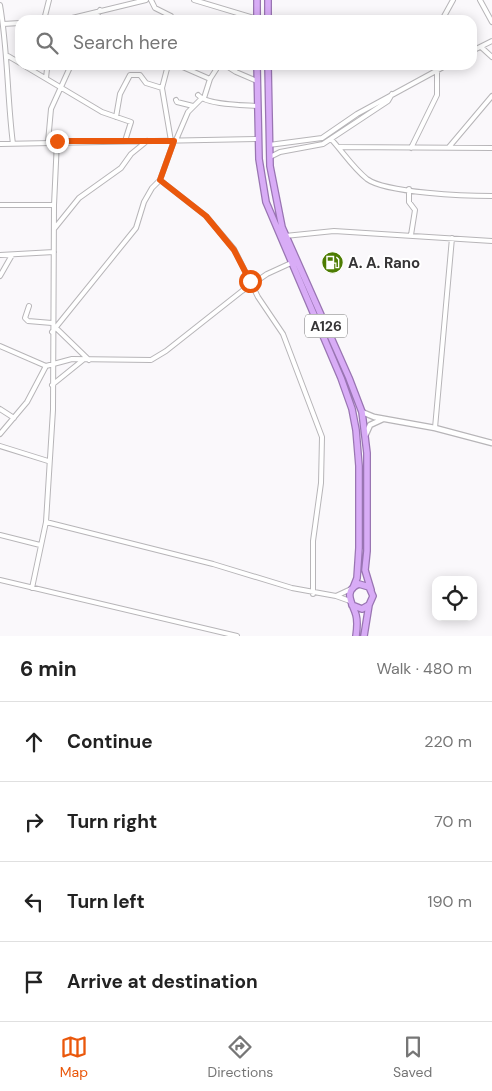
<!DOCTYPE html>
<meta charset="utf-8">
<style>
:root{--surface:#fff;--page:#f2f2f2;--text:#222;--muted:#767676;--line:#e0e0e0;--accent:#ea580c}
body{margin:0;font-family:"DM Sans",sans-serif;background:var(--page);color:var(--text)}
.controls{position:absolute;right:15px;bottom:15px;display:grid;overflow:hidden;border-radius:10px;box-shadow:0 2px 12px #0003}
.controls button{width:45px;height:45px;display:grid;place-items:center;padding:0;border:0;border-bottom:1px solid var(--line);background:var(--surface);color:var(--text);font:25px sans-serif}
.stop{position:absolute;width:15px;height:15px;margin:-11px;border:4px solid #ea580c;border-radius:50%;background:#fff}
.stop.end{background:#ea580c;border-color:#fff;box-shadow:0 1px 5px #0008}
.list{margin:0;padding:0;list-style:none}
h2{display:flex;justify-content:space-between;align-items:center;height:65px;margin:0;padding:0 20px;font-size:21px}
h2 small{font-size:16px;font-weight:400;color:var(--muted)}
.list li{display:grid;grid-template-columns:32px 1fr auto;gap:15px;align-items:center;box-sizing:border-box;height:80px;padding:0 20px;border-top:1px solid var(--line)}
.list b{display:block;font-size:19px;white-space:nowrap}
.list em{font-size:16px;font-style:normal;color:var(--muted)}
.icon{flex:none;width:28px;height:28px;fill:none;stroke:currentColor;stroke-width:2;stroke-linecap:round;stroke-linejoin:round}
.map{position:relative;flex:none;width:492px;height:636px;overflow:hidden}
.search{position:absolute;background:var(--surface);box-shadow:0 2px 12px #0003;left:15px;right:15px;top:15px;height:55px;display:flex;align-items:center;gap:12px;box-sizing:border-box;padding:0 18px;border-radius:15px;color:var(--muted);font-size:19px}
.sheet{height:385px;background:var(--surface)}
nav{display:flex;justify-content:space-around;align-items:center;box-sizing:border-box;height:70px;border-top:1px solid var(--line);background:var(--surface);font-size:14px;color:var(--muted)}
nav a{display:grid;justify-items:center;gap:2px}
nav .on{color:var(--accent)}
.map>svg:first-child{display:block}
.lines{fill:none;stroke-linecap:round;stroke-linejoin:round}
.minor-casing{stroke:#b7b5b8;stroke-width:6}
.tertiary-casing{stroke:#b7b5b8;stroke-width:7}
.trunk-casing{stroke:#9975b2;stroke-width:8}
.minor{stroke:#fff;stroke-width:4}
.tertiary{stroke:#fff;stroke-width:4.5}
.trunk{stroke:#d8acf6;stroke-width:5.5}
.route{stroke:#ea580c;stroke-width:6}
.labels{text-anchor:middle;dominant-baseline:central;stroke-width:4;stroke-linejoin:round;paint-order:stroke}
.shield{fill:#fff;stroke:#727272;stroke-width:1}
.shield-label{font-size:14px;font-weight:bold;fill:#363536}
.poi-label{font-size:15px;font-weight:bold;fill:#363536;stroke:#fff;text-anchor:start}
</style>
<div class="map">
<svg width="492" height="636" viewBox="0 0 492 636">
<rect width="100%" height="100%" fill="#faf8fb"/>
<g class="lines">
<defs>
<path id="minor" d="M 151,0 L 155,8 L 171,16 L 173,20
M 194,0 L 257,19
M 480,0 L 492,22
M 0,5 C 8,51 7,97 13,144
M 44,20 L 49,0
M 64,20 L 146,0
M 94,20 L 100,10
M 442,20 L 453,0
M 3,24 L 20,23
M 481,47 L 492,57
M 472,51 L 492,41
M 8,56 L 20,63
M 23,65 L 102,112 L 131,122 L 125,141
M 168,65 L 162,88 L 171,141
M 178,65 L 210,79
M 225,65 L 236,72 L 257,81
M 46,78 L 47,69
M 198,95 C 206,105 244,105 257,106
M 176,100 L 177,102 L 193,106
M 116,117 L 120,94 L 130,75 L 140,75 L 146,83 L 162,88
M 331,139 C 343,152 353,168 367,179 C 386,193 467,196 492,196
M 176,140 L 188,112 L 201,99 L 204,98 L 210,79 L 219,65
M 48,142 L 51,109 L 71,65
M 0,144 L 258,139
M 269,145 L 322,138 L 357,114 L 447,65
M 339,147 L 492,148
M 449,147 L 492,96
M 411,148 L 437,95 L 437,70
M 270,157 L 280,152 L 323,144 L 388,101 L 392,94
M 160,180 L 206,216 L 234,249 L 258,297 L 283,334 L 322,437 L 321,483 L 313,541 L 313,594
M 409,189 L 409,202 L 415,210 L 411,235
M 0,205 L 54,205
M 54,229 L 79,198 L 121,168 L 131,154 L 147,141
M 285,236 L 334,231 L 492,241
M 0,255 L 54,252
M 0,276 L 12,255
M 29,306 L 25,318 L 28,321 L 52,323
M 55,327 L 89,360
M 52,332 L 136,228 L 144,202 L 152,188 L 160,180 L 174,141
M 0,346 L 46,366 L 72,359 L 151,360 L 166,351 L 242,291 L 267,274 L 291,263
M 52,385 L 83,360
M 0,409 L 14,418
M 435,428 L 452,238
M 0,434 L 27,402 L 46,366
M 0,446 L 48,461
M 46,522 L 213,564 L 292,588 L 336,596 L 350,601
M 0,535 L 40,545
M 0,580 L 237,636
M 32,588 L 46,522 L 53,410 L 54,205 L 57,141
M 336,596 L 351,589"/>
<path id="tertiary" d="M 362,412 L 374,417 L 435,428 L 492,443
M 366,434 L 370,425 L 383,419"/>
<path id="trunk" d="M 257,0 L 257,20
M 268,0 L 268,20
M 257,65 L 259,159 L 266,202 L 341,378 L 352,409 L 356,430 L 359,466 L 359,548 L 357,578 L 353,588
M 268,65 L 270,166 L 282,227 L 349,378 L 362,412 L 367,453 L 367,551 L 365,570 L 371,590
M 352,605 L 362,609 L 369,605 L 373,596 L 369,587 L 359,584 C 342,591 353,604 356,615 C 358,622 357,629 356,636
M 364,636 L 369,605"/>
</defs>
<use href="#minor" class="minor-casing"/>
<use href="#tertiary" class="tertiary-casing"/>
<use href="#trunk" class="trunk-casing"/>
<use href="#minor" class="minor"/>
<use href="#tertiary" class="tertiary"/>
<use href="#trunk" class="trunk"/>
</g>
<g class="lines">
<path class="route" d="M 57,141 L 174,141 L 160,180 L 206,216 L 234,250 L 250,281"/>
</g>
<defs>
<symbol id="fuel-disc" viewBox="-11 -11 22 22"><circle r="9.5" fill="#4d7c02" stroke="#fff"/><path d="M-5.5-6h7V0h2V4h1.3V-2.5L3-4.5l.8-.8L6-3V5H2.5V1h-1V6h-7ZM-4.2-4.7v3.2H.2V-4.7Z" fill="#fff"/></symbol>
</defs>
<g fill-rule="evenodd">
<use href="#fuel-disc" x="320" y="250" width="25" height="25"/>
</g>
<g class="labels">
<rect class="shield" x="305" y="314.5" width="42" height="23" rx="4"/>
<g class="shield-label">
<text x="326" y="326">A126</text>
</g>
<g class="poi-label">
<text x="348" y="263">A. A. Rano</text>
</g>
</g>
</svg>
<div class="controls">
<button><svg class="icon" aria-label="locate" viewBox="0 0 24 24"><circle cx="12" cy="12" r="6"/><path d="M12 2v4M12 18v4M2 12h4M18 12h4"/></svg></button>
</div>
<div class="stop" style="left:250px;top:281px"></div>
<div class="stop end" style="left:57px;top:141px"></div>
<div class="search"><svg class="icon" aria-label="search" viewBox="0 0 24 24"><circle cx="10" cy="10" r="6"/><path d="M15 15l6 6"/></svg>Search here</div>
</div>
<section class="sheet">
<h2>6 min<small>Walk · 480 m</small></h2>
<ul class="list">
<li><svg class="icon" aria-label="ahead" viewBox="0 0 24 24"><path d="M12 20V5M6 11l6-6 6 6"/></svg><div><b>Continue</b></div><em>220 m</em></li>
<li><svg class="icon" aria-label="right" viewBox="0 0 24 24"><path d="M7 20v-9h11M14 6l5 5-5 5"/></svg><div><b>Turn right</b></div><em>70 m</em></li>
<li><svg class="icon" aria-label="left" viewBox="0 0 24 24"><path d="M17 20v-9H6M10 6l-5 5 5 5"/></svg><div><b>Turn left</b></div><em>190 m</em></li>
<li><svg class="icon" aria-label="arrive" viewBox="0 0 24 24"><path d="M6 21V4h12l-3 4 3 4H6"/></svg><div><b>Arrive at destination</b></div></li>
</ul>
</section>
<nav>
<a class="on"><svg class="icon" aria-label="map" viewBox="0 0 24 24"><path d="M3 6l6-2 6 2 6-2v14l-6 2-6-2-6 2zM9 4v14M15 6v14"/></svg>Map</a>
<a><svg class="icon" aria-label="directions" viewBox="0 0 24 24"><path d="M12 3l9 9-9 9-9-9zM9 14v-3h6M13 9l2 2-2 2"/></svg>Directions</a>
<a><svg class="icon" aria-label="saved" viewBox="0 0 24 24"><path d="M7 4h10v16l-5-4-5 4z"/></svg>Saved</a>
</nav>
